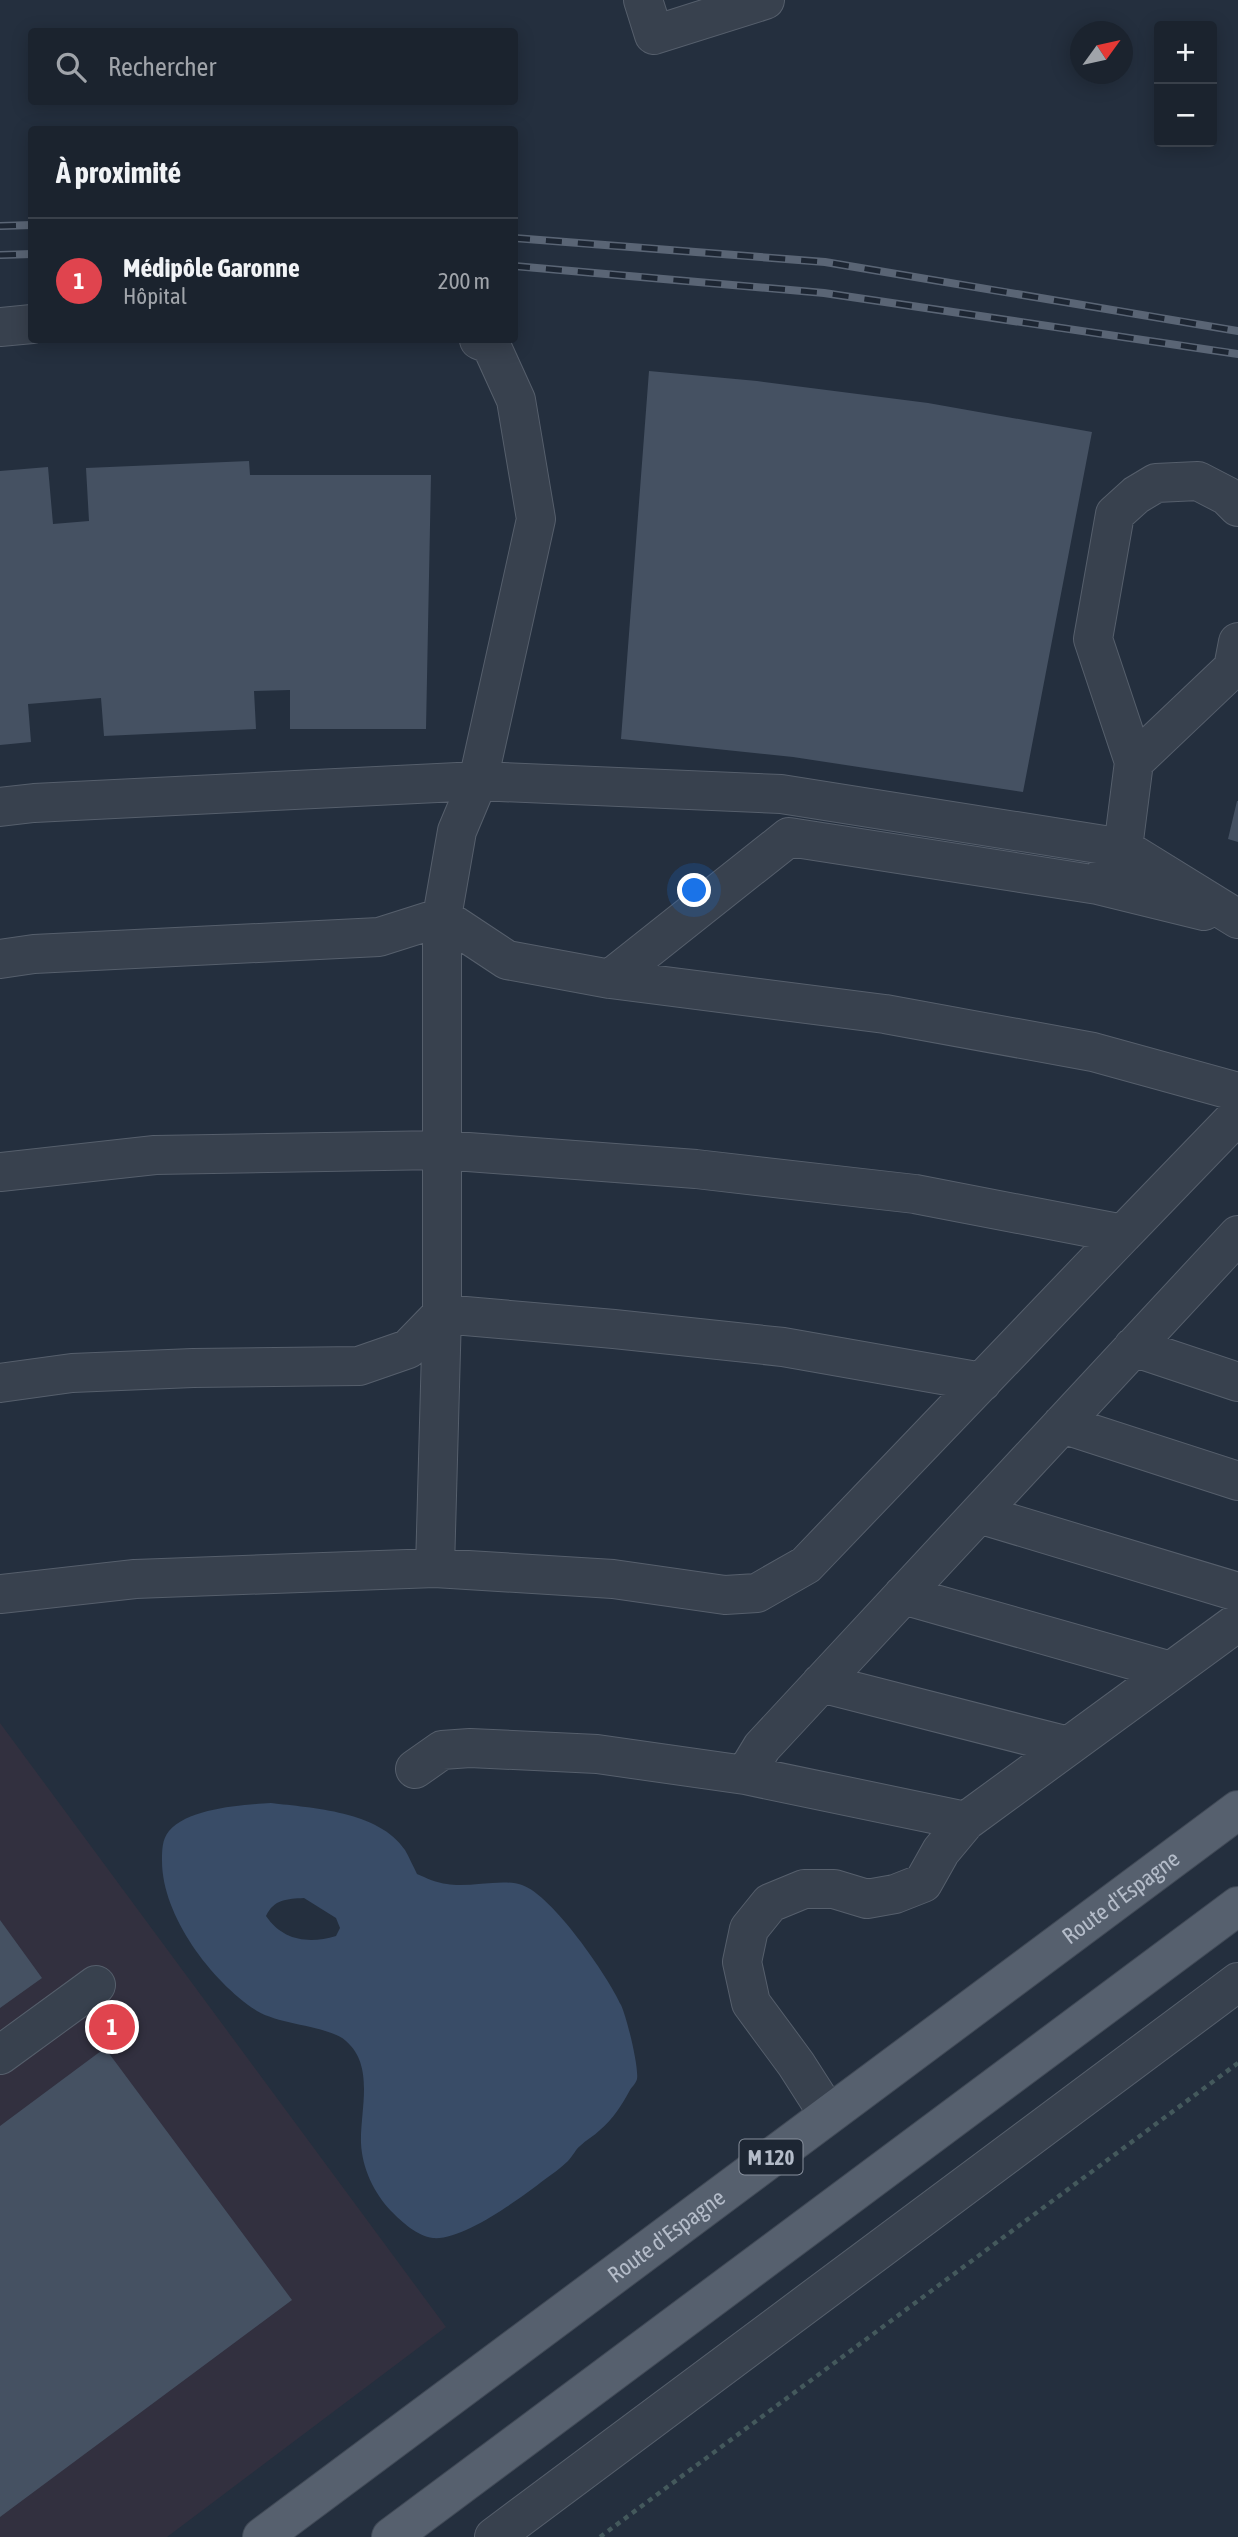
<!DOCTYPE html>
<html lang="fr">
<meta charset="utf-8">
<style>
:root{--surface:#1b232e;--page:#242b36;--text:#f1f3f6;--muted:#a0a4aa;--line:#39404a;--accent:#b45309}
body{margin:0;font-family:"Asap Condensed",sans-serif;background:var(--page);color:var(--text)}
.controls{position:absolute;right:21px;top:21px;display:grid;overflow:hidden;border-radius:7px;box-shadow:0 4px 18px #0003}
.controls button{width:63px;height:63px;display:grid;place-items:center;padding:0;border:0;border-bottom:2px solid var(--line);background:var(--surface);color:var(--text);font:35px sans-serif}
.compass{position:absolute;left:1070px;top:21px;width:63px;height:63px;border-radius:50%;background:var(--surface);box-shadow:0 4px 18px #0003;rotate:57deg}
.you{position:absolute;left:695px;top:891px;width:24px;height:24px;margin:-18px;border:5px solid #fff;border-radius:50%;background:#1a73e8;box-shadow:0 0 0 10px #1a73e833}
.badge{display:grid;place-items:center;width:46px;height:46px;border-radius:50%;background:var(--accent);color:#fff;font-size:23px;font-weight:700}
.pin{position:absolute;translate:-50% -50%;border:4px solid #fff;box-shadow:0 2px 7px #0006}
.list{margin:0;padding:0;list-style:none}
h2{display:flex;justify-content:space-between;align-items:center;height:91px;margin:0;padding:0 28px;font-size:30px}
h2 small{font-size:23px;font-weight:400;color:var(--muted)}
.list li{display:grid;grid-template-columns:46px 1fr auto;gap:21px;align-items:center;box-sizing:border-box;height:126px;padding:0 28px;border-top:2px solid var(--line)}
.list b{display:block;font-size:26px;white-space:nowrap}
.list p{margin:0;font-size:23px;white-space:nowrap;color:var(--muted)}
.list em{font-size:23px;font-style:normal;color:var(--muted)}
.icon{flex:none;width:38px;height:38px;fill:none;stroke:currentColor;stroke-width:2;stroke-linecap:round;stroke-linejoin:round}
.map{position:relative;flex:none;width:1238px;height:2537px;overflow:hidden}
.search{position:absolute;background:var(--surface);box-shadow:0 4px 18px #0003;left:28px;top:28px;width:490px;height:77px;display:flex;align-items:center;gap:18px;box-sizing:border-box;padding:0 24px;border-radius:7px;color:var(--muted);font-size:26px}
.panel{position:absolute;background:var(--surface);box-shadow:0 4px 18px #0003;left:28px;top:126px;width:490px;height:217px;border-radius:7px}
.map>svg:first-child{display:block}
.medical{fill:#32303f}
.water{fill:#394c67;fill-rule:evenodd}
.building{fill:#455162}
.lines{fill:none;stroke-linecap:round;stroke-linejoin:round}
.minor-casing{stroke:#565f6c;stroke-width:40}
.major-casing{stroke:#414a57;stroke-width:40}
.path{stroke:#44595c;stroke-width:4.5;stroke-dasharray:5 5;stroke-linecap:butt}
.minor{stroke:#38414e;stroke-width:38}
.major{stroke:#56606e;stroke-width:38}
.rail-casing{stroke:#5a6575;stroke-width:8}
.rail{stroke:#1d2633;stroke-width:5;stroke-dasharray:16;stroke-linecap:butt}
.labels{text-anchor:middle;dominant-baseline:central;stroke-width:5;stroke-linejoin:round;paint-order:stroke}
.shield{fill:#1d2633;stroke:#878f9c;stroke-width:2}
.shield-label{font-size:21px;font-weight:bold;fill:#b4bcc9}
.street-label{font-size:23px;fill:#b4bcc9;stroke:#1d2633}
</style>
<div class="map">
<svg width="1238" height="2537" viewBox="0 0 1238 2537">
<rect width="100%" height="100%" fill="#242f3e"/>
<path class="medical" d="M 0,1723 L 446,2327 L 167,2537 L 0,2537 Z"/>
<path class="water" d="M 271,1803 C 312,1808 379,1811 405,1850 C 409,1857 413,1866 417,1874 C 426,1878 437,1883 447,1884 C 469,1888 502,1878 522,1885 C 552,1895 608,1976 621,2005 C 627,2018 639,2067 637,2079 C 636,2083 632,2087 630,2090 C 622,2105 613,2119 600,2130 C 594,2136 586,2140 580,2146 C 575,2150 573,2156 568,2161 C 561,2168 552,2174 544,2180 C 521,2198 462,2241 433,2238 C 417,2236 402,2222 391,2211 C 374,2193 362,2168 361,2143 C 360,2110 375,2066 346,2041 C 330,2026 280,2025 257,2011 C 212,1982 162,1916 162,1861 C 162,1851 162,1839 169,1831 C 189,1808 242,1805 271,1803 ZM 304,1898 L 336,1918 L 340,1928 L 336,1936 C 309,1944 283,1941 266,1916 C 274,1899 287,1899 304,1898 Z"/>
<path class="building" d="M 649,371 L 757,381 L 928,403 L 1092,432 L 1023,792 L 793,757 L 621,739 Z
M 249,461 L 250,475 L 431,475 L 426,729 L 290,729 L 290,690 L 254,691 L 256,729 L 104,736 L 101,698 L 28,704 L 31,742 L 0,745 L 0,471 L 48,467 L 53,524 L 89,521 L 86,468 Z
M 1237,801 L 1238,801 L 1238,842 L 1228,839 Z
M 0,1920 L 42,1978 L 0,2008 Z
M 105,2048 L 292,2300 L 0,2517 L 0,2126 Z"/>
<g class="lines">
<defs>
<path id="minor" d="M 643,0 L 654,35 L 765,0
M 0,327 L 32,324
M 1134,762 L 1233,668 L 1238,642
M 0,807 L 34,803 L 478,781 L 781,794 L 1123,848 L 1238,919
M 1098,885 L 1204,911
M 0,959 L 34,954 L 379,937 L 442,917 L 507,960 L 610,979 L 885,1014 L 1093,1052 L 1238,1092
M 610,979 L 789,837 L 1098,885 L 1123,848 L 1134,762 L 1093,639 L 1115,514 L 1136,495 L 1156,483 L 1198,481 L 1227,496 L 1238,507
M 0,1172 L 155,1155 L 441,1150 L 696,1169 L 915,1194 L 1123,1234 L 1238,1115
M 1133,1347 L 1238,1382
M 0,1383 L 72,1373 L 193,1368 L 359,1366 L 408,1349 L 442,1314 L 614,1329 L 783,1347 L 982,1382
M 1062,1424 L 1238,1481
M 979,1514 L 1238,1592
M 435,1568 L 442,1314 L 442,917 L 457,831 L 478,781 L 536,519 L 516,400 L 491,345 L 479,340
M 0,1594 L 135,1579 L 435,1568 L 613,1579 L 725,1595 L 757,1593 L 806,1565 L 1123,1234
M 903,1595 L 1171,1671
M 821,1683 L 1068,1746
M 415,1769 L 442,1750 L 470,1748 L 597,1754 L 745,1775 L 966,1821 L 941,1851 L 923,1883 L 895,1894 L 867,1899 L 834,1889 L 804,1889 L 770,1903 L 749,1929 L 742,1962 L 751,2003 L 796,2064 L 828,2114
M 745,1775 L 762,1747 L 1238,1235
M 966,1821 L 1238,1622
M 0,2055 L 96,1985
M 494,2537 L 1238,1982"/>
<g id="major">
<path id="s1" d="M 262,2537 L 1238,1810"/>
<path d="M 391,2537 L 1238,1906"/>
</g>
</defs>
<use href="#minor" class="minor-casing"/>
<use href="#major" class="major-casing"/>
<path class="path" d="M 600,2537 L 1238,2063"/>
<use href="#minor" class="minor"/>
<use href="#major" class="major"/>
<defs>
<path id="rail" d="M 0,226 L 32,225
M 514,238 L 825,262 L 1238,331
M 0,255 L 32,254
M 514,266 L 824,293 L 1238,354"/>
</defs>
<use href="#rail" class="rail-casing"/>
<use href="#rail" class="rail"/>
</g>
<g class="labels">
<rect class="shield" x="739.5" y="2139.5" width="63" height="35" rx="5"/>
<g class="shield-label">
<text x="771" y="2157">M 120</text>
</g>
<g class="street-label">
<text stroke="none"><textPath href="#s1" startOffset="1071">Route d'Espagne</textPath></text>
<text stroke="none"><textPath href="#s1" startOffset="504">Route d'Espagne</textPath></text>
</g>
</g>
</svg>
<div class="controls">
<button>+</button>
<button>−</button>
</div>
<svg class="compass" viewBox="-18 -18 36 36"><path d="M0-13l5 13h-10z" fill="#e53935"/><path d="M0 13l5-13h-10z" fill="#a0a4aa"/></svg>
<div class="you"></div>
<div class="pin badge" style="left:112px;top:2027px;background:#e0444e">1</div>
<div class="search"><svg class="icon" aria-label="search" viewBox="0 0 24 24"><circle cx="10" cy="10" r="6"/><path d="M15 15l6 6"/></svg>Rechercher</div>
<section class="panel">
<h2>À proximité<small></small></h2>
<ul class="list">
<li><span class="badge" style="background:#e0444e">1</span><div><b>Médipôle Garonne</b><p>Hôpital</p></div><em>200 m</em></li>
</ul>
</section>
</div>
